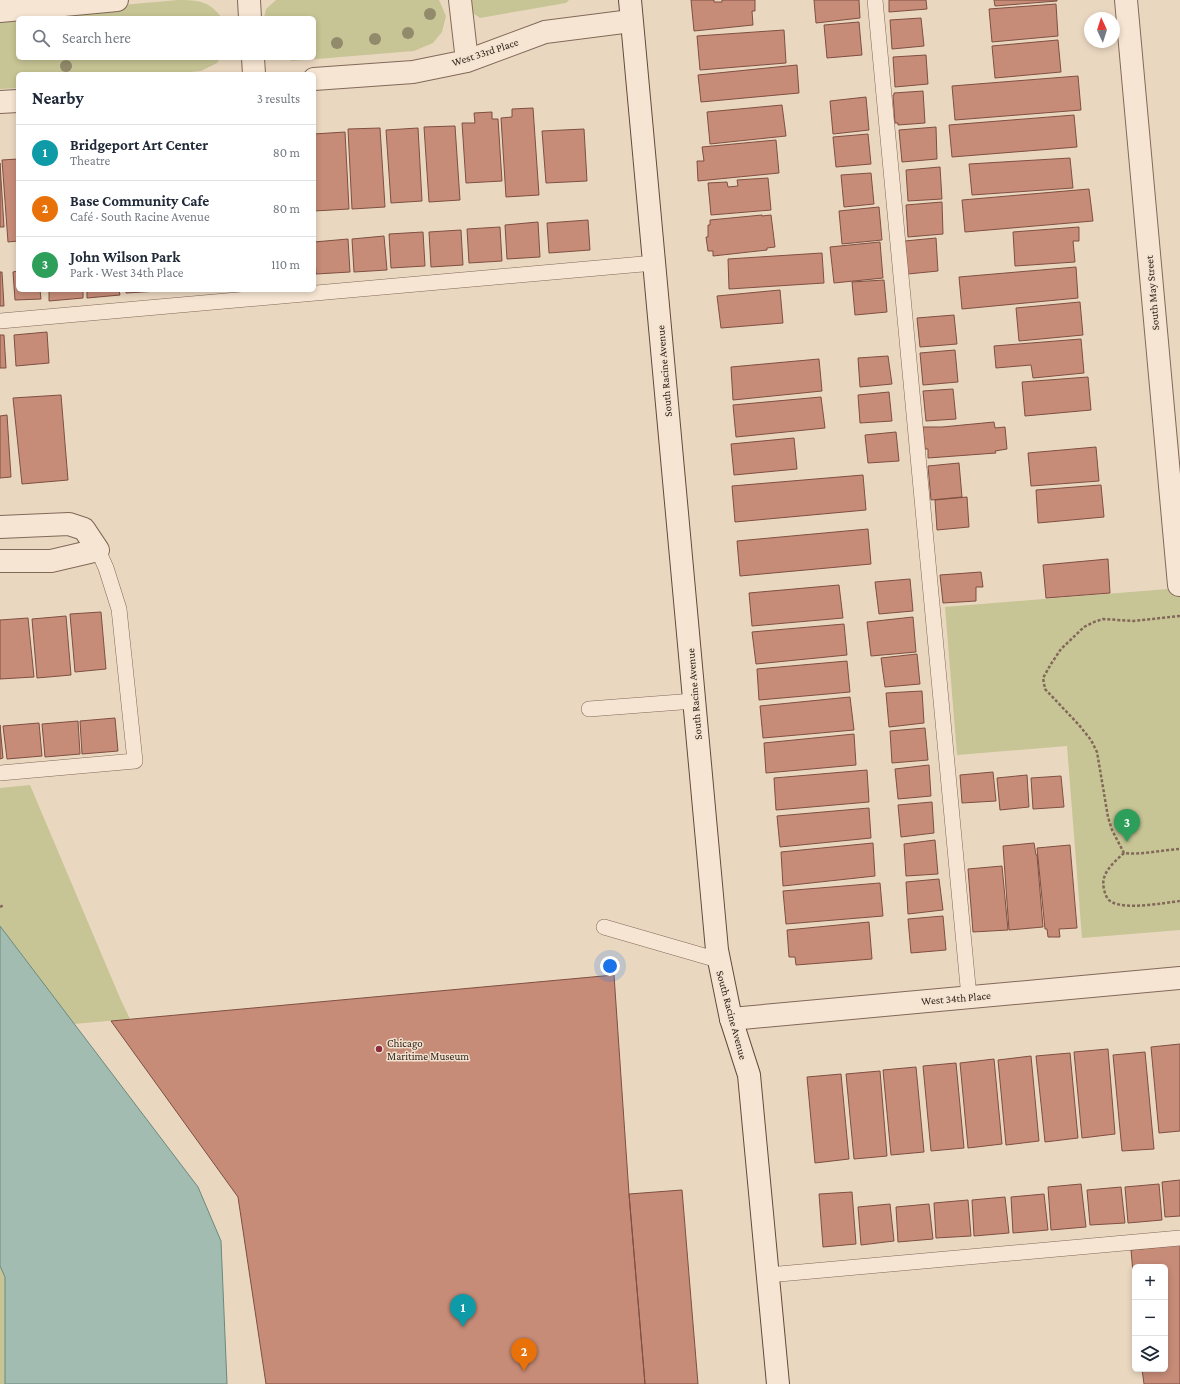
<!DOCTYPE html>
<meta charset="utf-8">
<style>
:root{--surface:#fff;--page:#f6f6f7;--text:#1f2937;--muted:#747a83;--line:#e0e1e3;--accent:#d93025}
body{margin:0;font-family:"Crimson Pro",serif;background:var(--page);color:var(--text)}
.controls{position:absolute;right:12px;bottom:12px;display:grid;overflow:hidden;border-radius:6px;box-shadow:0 2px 6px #0003}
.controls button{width:36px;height:36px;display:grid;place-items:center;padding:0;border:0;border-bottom:1px solid var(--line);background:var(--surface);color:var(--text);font:20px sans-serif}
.compass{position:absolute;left:1084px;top:12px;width:36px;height:36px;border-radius:50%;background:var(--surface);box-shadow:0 2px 6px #0003;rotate:356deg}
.you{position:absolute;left:610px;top:966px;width:14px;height:14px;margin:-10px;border:3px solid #fff;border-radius:50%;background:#1a73e8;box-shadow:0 0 0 6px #1a73e833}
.badge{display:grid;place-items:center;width:26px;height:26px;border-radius:50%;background:var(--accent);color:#fff;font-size:13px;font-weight:700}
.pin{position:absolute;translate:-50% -33px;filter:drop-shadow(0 1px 2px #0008)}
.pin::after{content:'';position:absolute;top:21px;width:14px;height:12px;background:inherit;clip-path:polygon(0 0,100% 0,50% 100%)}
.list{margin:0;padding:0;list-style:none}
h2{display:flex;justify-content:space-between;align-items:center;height:52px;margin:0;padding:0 16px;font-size:17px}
h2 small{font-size:13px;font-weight:400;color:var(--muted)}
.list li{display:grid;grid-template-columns:26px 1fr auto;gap:12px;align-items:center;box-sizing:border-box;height:56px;padding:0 16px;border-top:1px solid var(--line)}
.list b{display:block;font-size:15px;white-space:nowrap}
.list p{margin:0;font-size:13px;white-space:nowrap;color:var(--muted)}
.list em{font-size:13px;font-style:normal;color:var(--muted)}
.icon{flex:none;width:22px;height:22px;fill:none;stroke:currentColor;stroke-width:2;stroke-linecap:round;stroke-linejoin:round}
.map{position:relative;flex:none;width:1180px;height:1384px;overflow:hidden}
.search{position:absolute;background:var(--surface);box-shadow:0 2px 6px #0003;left:16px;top:16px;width:300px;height:44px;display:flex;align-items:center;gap:10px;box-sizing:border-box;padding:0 14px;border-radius:6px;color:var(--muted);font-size:15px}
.panel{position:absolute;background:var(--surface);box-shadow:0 2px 6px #0003;left:16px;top:72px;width:300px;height:220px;border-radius:6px}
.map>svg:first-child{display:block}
.green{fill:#c7c595}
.water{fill:#a2bcb1;stroke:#6b897d}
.building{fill:#c68c78;stroke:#7f4f41}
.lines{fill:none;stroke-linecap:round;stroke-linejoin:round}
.lane-casing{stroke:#826859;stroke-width:16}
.street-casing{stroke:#826859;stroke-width:24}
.secondary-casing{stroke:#634a3c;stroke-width:24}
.path{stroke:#826859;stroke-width:2.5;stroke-dasharray:3 2;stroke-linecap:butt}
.lane{stroke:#f6e5d2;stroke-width:15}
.street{stroke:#f6e5d2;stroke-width:22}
.secondary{stroke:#f6e5d2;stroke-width:22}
.tree{fill:#928b6b}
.poi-dot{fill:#8c2d3d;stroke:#f2e2cf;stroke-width:1.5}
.labels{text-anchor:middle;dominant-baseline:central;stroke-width:3;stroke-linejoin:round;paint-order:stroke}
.street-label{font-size:11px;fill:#32241d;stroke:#f2e2cf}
.poi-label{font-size:11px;fill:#32241d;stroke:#f2e2cf;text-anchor:start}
</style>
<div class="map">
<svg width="1180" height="1384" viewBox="0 0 1180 1384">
<rect width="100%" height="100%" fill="#ead7c0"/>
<path class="green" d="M 178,0 C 199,0 209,1 222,18 L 18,18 L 18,58 L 220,58 L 217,63 L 201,71 L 168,74 L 18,74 L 18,88 L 0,89 L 0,16 Z
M 276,0 L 439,0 L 446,16 L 442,32 L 433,43 L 414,51 L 292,61 L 285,58 L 314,58 L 314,18 L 264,18 L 266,9 Z
M 471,0 L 569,0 L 566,3 L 480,18 L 473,13 Z
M 1180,588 L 1180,930 L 1082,938 L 1067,746 L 957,755 L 945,607 Z
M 30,785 L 120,998 L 130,1019 L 74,1024 L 0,926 L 0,788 Z
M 0,1266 L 5,1277 L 5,1384 L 0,1384 Z"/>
<path class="water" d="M 0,926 L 198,1187 L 221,1241 L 227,1384 L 5,1384 L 5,1277 L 0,1266 Z"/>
<path class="building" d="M 691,0 L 714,0 L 714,2 L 722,2 L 722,0 L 755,0 L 755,11 L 752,11 L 753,25 L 694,31 Z
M 814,0 L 859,0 L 860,18 L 816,23 Z
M 889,0 L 926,0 L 927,9 L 889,12 Z
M 994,0 L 1057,0 L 1057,1 L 995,6 Z
M 1056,4 L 1058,36 L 992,42 L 989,9 Z
M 921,18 L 924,46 L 892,49 L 890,20 Z
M 859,22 L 862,55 L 827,58 L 824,25 Z
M 784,30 L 786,63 L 700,70 L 697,36 Z
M 1058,40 L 1061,72 L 995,78 L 992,46 Z
M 926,55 L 928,84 L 895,87 L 893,57 Z
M 797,65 L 799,93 L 701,102 L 698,75 Z
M 1078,76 L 1081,110 L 955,120 L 952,86 Z
M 923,91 L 925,123 L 898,125 L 898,123 L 895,123 L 893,95 L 894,95 L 894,93 Z
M 866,97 L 869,130 L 833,134 L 830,101 Z
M 782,105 L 786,136 L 710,144 L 707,112 Z
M 533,108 L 539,195 L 506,197 L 501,118 L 512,117 L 512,109 Z
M 492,112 L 492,119 L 498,119 L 502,181 L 466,183 L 462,123 L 475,123 L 474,113 Z
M 1074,115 L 1077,147 L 952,157 L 949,125 Z
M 455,126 L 460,200 L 429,202 L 424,127 Z
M 936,127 L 937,159 L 902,162 L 899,130 Z
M 380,128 L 385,207 L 352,209 L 348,129 Z
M 418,128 L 422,201 L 391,203 L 386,130 Z
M 584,129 L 587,181 L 546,183 L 542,131 Z
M 345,132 L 349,209 L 314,211 L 314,134 Z
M 868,134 L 871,164 L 836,167 L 833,137 Z
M 776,140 L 779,173 L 698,181 L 697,161 L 704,161 L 702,147 Z
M 1070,158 L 1073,188 L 972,195 L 969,164 Z
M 18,159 L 18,241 L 8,242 L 2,160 Z
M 0,163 L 4,227 L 0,227 Z
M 940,167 L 942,199 L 908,201 L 906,170 Z
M 871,173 L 874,204 L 844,207 L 841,175 Z
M 768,178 L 771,210 L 711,215 L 708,183 L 727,182 L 728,187 L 738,186 L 737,180 Z
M 1089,189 L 1093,221 L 965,232 L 962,200 Z
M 942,202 L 943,234 L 908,237 L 906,205 Z
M 879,207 L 882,240 L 842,244 L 839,211 Z
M 762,215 L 762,216 L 771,215 L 775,247 L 767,248 L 767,250 L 713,256 L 713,251 L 708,251 L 706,237 L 708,237 L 708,225 L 710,225 L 710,220 Z
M 588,220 L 590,250 L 549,253 L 547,223 Z
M 538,222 L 540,257 L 507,259 L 505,225 Z
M 500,227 L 502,261 L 469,263 L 467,229 Z
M 1079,227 L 1079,241 L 1073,241 L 1075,262 L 1015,266 L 1013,232 Z
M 461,230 L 463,265 L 431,267 L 429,232 Z
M 423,232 L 425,266 L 391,268 L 389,234 Z
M 384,236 L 387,270 L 354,272 L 352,239 Z
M 936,238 L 938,271 L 908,274 L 905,241 Z
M 348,239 L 350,272 L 316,274 L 314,242 Z
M 880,242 L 883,278 L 834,283 L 830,247 Z
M 822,253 L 824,283 L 729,289 L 728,259 Z
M 1076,267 L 1078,298 L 962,309 L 959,277 Z
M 18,271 L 18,290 L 40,290 L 41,299 L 15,300 L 13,272 Z
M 0,272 L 2,272 L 4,306 L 0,306 Z
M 884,280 L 887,312 L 855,315 L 852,282 Z
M 49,290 L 83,290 L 83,298 L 49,301 Z
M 87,290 L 119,290 L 120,295 L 87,298 Z
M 126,290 L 159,290 L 159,291 L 126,293 Z
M 780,290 L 783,323 L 721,328 L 717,296 Z
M 1080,302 L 1083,335 L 1019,341 L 1016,308 Z
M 954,315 L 957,344 L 920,347 L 917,318 Z
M 47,332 L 49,363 L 16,366 L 14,335 Z
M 0,335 L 4,335 L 6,368 L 0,368 Z
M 1081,339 L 1084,373 L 1033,378 L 1031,365 L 996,368 L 994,346 Z
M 955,350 L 958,382 L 923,385 L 920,353 Z
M 888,356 L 892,384 L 860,387 L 858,358 Z
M 819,359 L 822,391 L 733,400 L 731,367 Z
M 1088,377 L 1091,410 L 1025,416 L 1022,382 Z
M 953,389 L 956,419 L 926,421 L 923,391 Z
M 889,392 L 892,421 L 860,423 L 858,395 Z
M 61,395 L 68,480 L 22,484 L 13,398 Z
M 821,397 L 825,428 L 736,437 L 733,405 Z
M 7,415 L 11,477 L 0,478 L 0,416 Z
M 994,422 L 995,428 L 1005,427 L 1007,449 L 995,451 L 996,453 L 928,458 L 928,449 L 925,449 L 923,427 L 942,427 Z
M 896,432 L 899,461 L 868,463 L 865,435 Z
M 794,438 L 797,469 L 734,475 L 731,444 Z
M 1096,447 L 1099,481 L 1031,486 L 1028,453 Z
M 959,463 L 962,497 L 931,500 L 928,466 Z
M 863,475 L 866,510 L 735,522 L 732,486 Z
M 1101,485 L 1104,517 L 1038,523 L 1036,490 Z
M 967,497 L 969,527 L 937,530 L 935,500 Z
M 868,529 L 871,564 L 740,576 L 737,541 Z
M 1108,559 L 1110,593 L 1046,598 L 1043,565 Z
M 981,572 L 983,587 L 976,587 L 976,601 L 943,603 L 940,575 Z
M 910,579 L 913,611 L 879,614 L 875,582 Z
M 839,585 L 843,618 L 752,626 L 749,593 Z
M 101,612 L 106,669 L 75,672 L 70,614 Z
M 66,616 L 71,675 L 37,678 L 32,619 Z
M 913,617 L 916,652 L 871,656 L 867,622 Z
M 28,618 L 34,677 L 0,679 L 0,620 Z
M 844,624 L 847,655 L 756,664 L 752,632 Z
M 917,654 L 920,684 L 885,687 L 881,658 Z
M 847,661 L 850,692 L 759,700 L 757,669 Z
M 922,691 L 924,723 L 889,727 L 886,693 Z
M 850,697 L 854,730 L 763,738 L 760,706 Z
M 115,718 L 118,751 L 82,754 L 80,721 Z
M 78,721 L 80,754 L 45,757 L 42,724 Z
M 39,723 L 42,756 L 7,759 L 3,726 Z
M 0,725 L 3,758 L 0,759 Z
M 925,728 L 928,760 L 892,763 L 890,731 Z
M 854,734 L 856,765 L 766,773 L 764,743 Z
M 929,765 L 931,796 L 898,799 L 895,769 Z
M 867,770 L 869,802 L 776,810 L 774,778 Z
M 993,772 L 996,801 L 962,803 L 960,775 Z
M 1027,775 L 1029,807 L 1000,810 L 997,778 Z
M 1061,776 L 1064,807 L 1033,809 L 1031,778 Z
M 932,802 L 934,833 L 901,837 L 898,805 Z
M 869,808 L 871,838 L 780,847 L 777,816 Z
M 935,840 L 938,874 L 906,876 L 904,844 Z
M 873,843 L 875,876 L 783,886 L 781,852 Z
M 1034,843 L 1036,855 L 1037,855 L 1043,927 L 1009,930 L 1003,846 Z
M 1070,845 L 1077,928 L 1059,929 L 1060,937 L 1048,937 L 1047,929 L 1045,929 L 1037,848 Z
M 1002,866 L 1008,930 L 973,932 L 968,869 Z
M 939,879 L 943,910 L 908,914 L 906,882 Z
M 880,883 L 883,916 L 786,924 L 783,891 Z
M 943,916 L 946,950 L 911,953 L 908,919 Z
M 869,922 L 872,959 L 796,965 L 795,957 L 789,957 L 787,930 Z
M 614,975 L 629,1194 L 645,1384 L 266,1384 L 238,1197 L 111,1021 Z
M 1180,1044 L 1180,1131 L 1159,1133 L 1151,1047 Z
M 1108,1049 L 1115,1134 L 1082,1138 L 1074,1052 Z
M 1145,1052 L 1154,1149 L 1122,1151 L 1113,1055 Z
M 1070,1053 L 1078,1138 L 1045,1142 L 1036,1056 Z
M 1031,1056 L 1039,1141 L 1006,1145 L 998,1060 Z
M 994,1059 L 1002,1144 L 968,1148 L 960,1063 Z
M 956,1063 L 964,1148 L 931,1151 L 923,1066 Z
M 916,1067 L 924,1152 L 891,1155 L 883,1070 Z
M 880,1071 L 887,1156 L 854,1159 L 846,1074 Z
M 841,1074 L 849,1159 L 815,1163 L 807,1077 Z
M 1180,1180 L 1180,1216 L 1165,1217 L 1162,1182 Z
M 1081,1184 L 1086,1227 L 1051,1230 L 1048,1187 Z
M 1159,1184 L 1162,1220 L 1128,1223 L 1125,1187 Z
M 1121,1187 L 1125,1223 L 1090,1225 L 1087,1190 Z
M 682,1190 L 698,1384 L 645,1384 L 629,1194 Z
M 852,1192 L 856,1244 L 823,1247 L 819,1194 Z
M 1044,1194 L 1048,1230 L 1013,1233 L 1011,1197 Z
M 1005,1197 L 1009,1233 L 974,1236 L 972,1200 Z
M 968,1200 L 971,1236 L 936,1238 L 934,1203 Z
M 890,1204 L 894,1241 L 861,1245 L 858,1207 Z
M 929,1204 L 933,1239 L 898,1242 L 896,1207 Z
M 1180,1245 L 1180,1384 L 1144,1384 L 1142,1369 L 1165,1369 L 1165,1267 L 1135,1267 L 1135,1295 L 1131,1250 Z"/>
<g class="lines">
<defs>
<path id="lane" d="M 875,0 L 969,997
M 0,321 L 654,263
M 589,709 L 694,701
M 0,773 L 135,761 L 119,609 L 106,568 L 98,550
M 604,927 L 718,960
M 768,1275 L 1180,1238"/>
<path id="street" d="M 249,0 L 250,18
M 460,0 L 467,61
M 1126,0 L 1179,585
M 0,11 L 117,0
M 253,58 L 254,74
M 314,79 L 413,72 L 467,61 L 545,32 L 631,21
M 0,102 L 18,101
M 0,527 L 69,524 L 84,529 L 98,550 L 51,561 L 0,561
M 731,1019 L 1180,978"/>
<path id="secondary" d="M 630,0 L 717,950 L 731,1019 L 749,1075 L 778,1384"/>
</defs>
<use href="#lane" class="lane-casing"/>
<use href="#street" class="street-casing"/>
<use href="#secondary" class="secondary-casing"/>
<path class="path" d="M 1180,616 L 1133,621 L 1103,619 L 1094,622 L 1084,627 L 1061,649 L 1051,664 L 1043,678 L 1045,689 L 1079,725 L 1091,740 L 1097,752 L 1108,817 L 1112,830 L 1124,853 C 1141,855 1162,850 1180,849
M 1124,853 C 1113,863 1100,874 1104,889 C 1105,894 1107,900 1112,902 C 1125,910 1164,903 1180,901
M 0,907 L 4,905"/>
<use href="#lane" class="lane"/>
<use href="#street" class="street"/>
<use href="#secondary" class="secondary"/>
</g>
<g class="tree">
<circle cx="430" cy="14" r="6"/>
<circle cx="408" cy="33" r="6"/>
<circle cx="375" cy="39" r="6"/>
<circle cx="337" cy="43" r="6"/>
<circle cx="66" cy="66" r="6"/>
</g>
<circle class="poi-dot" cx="379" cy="1049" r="4"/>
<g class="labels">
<g class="street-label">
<text transform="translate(485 52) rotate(-18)">West 33rd Place</text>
<text transform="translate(1152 293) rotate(-95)">South May Street</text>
<text transform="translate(664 371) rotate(-95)">South Racine Avenue</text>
<text transform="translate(694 694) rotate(-95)">South Racine Avenue</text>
<text transform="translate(956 998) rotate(-5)">West 34th Place</text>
<text transform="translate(732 1015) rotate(75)">South Racine Avenue</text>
</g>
<g class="poi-label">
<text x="387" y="1043">Chicago<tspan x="387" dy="13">Maritime Museum</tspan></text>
</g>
</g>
</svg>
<div class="controls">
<button>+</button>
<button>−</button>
<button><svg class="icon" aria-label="layers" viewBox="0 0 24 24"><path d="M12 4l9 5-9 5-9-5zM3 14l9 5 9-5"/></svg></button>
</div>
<svg class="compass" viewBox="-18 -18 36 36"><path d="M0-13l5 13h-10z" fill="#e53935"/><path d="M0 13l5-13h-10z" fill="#747a83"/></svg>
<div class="you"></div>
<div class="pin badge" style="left:463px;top:1327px;background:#0f9aa8">1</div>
<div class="pin badge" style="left:524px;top:1371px;background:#e8710a">2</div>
<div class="pin badge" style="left:1127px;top:842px;background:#2e9e5b">3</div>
<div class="search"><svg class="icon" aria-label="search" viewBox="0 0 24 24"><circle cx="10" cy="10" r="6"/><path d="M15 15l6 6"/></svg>Search here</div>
<section class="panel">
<h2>Nearby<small>3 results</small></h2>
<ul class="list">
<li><span class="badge" style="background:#0f9aa8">1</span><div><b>Bridgeport Art Center</b><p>Theatre</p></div><em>80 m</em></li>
<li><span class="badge" style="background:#e8710a">2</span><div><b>Base Community Cafe</b><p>Café · South Racine Avenue</p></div><em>80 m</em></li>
<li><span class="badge" style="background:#2e9e5b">3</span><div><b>John Wilson Park</b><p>Park · West 34th Place</p></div><em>110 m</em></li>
</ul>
</section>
</div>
